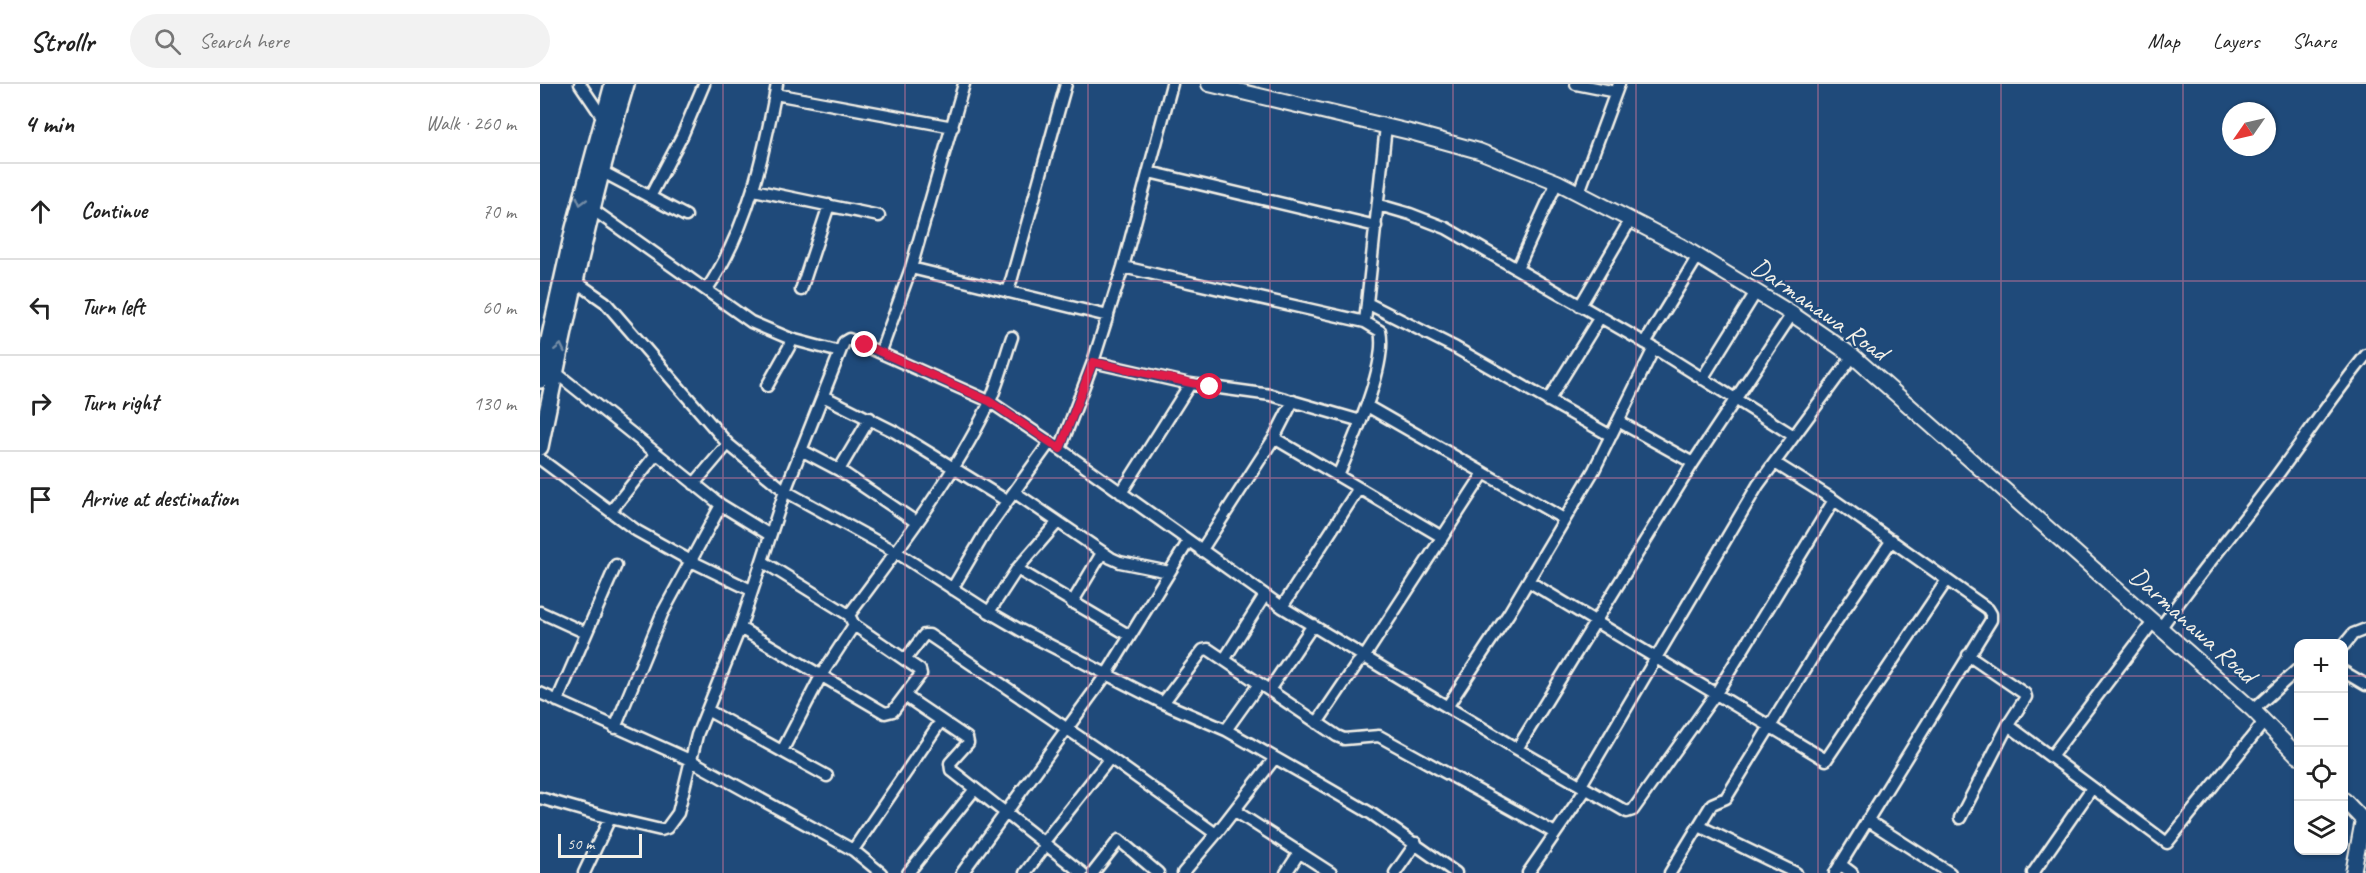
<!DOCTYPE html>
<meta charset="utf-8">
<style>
:root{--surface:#fff;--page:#f2f2f2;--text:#222;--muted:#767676;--line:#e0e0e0}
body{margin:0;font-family:Caveat,sans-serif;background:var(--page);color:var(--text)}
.controls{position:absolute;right:18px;bottom:18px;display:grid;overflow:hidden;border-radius:12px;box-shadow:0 2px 4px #0004}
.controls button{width:54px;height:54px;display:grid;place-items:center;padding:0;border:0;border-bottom:2px solid var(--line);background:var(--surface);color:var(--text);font:30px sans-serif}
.compass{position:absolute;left:1682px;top:18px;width:54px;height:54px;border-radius:50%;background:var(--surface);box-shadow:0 2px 4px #0004;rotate:236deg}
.scale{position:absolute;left:18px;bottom:15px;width:84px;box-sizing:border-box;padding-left:6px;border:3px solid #f4f1e8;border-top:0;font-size:16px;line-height:21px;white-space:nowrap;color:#f4f1e8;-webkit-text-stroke:4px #1f4a7a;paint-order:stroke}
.stop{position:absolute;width:18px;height:18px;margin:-14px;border:4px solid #e11d48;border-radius:50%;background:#fff}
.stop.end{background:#e11d48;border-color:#fff;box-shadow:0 2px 6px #0008}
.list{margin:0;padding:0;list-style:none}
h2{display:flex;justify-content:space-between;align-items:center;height:78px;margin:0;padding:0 24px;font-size:26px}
h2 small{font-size:20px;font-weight:400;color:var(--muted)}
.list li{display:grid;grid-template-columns:39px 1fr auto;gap:18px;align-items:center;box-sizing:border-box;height:96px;padding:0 24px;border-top:2px solid var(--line)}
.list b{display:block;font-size:22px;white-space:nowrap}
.list em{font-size:20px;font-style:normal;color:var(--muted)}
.icon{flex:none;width:33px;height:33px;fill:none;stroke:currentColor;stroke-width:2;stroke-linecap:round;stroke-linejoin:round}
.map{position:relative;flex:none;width:1826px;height:789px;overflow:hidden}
header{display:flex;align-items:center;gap:36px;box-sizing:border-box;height:84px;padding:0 30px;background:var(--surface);border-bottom:2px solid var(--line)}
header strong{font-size:28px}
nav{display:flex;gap:33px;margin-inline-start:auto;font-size:21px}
.search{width:420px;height:54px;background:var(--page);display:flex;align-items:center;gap:15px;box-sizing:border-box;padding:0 21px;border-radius:33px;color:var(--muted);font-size:22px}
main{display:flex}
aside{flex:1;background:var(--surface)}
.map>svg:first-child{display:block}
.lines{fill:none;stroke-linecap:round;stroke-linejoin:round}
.minor-casing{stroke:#f4f1e8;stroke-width:15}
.tertiary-casing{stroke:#f4f1e8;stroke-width:18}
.secondary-casing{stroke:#f4f1e8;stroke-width:20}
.minor{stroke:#1f4a7a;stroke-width:10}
.tertiary{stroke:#1f4a7a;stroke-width:14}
.secondary{stroke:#1f4a7a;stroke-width:15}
.oneway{stroke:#748da6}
.route{stroke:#e11d48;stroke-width:8}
.grid{fill:none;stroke:#d87a9a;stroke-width:1.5;stroke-opacity:0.55}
.labels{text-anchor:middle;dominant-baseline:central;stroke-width:4.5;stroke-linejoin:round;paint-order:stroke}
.street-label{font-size:26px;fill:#f4f1e8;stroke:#1f4a7a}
</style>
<header>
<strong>Strollr</strong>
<div class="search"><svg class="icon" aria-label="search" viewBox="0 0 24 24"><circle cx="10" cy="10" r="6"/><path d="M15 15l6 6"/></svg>Search here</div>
<nav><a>Map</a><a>Layers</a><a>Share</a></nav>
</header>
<main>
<aside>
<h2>4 min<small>Walk · 260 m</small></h2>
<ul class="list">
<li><svg class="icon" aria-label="ahead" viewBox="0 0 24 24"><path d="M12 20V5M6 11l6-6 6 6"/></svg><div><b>Continue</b></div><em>70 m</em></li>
<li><svg class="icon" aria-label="left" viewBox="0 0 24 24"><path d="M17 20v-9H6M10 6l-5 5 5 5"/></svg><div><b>Turn left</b></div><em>60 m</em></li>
<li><svg class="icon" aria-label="right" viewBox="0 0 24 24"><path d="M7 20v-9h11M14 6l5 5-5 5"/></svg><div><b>Turn right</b></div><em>130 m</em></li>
<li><svg class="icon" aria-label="arrive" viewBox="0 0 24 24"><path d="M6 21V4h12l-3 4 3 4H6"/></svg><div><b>Arrive at destination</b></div></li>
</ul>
</aside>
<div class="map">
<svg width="1826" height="789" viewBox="0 0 1826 789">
<rect width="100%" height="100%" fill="#1f4a7a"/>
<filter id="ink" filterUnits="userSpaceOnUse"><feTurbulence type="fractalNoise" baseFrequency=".0167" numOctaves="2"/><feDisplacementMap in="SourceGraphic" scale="12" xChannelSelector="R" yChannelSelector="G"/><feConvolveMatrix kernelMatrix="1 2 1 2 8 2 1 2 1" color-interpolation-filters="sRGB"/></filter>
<g filter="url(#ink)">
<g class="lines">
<defs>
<path id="minor" d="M 40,0 L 63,34
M 1036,0 L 1076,8
M 235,10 L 413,43
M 61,87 L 146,132
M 609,88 L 836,142
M 214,106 L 339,132
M 1039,108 L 1079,0
M 111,111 L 142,52 L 164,0
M 839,121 L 870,130 L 906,144 L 1114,264 L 1254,352
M 52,125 L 211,238 L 251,255 L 300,268
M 583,183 L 825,238 L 840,247 C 848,282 812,358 798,392
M 371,184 L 568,232
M 977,185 L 1017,98
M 35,197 L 65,218 L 188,360 L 245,407 L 356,468 L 449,528 L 480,546 L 623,619 L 686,646 L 765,691 L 832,730 L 916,789
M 167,205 C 208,145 224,70 237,0
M 261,206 L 289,121
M 468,208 L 526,0
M 827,219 L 916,264 L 1071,352
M 1040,222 L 1091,135
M 825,238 L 846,42
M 1105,259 L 1158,172
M 341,267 L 371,184 L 424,0
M 553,278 L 650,300 L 731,311 L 821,337
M 15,288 L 181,421 L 230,451
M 1162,295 L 1216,208
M 227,302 L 249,263 L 251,255
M 283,312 L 355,348 L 467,417
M 1008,317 L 1060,233
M 827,322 L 1024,435
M 1078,337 L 1153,379
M 734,354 L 902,453
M 520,365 L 553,278 L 583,183 L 632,0
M 261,366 L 299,386 L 376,438
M 0,375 L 97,447 L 151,477 L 211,506
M 1235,379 L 1294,416 L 1448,525 L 1451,530 L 1451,536 L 1295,789
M 299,386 L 330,334
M 154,400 L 188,360
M 474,408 L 571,474 L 580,478 L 629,488
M 581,409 L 650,300
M 71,427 L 116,370
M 661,467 L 734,354 L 753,317
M 477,485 L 590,552
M 988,497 L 1286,676 L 1407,496
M 412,505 L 448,444 L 510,358
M 532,519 L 562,469
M 742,523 L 819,404
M 0,528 L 46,549
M 449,528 L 477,485 L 517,439
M 309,531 C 357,466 410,399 446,326 C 457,305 464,276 472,253
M 200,544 L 345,629 L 353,627 L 381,590 L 380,586 L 314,541 L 309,531 L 222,477
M 1620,545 C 1652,498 1689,455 1723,410 C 1758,364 1790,316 1826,271
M 1804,561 L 1813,550 L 1826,545
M 365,576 L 384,551 L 389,551 L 570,674 L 676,750
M 684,576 L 725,511
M 1804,588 L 1826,601
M 729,606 L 773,541
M 0,609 L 150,676 L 313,766 L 341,789
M 365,612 L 427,654 L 428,659 L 410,679 L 411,686 L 542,789
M 17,617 L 76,481
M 623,619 L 663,566 L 668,565 L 797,652 L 804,655 L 839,652 L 1015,749
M 907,623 L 969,529 L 1054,386 L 1114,264
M 167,626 L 287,692
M 1713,626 L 1758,585
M 777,639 L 817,580 L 825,572 L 944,389
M 1468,641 L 1627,759 L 1724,638
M 75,644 L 122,530 L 181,421
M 686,646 L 719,600
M 977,665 L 1153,379 L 1252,230
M 242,667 L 282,590 L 314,541
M 1511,673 L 1613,538
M 1041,701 L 1218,401 L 1313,272
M 0,714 L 70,734 L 121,746 L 127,744 L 138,729 L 157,651 L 200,544 L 245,407 L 304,258 L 309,255 L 449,317 L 520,365 L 742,523 L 977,665 L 1087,728 L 1093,726 L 1177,608 L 1294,416
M 695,727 L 791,789
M 1420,734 L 1468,641 L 1486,613 L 1485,610 L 1428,571
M 1327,736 L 1410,789
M 1159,742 L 1256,789
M 503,759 L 570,674
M 313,766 L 401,637
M 1300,780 L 1312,789
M 44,789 L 70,734
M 368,789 L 435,705
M 422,789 L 566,591 L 648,458
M 485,789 L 506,761
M 553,789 L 579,756 L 618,789
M 643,789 L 676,750 L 735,674
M 746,789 L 759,769
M 855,789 L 876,759
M 988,789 L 1046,705
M 1130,789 L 1172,720 L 1186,714 L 1282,558 L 1352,456
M 1493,789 L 1552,704"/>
<path id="tertiary" d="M 669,0 L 874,49 L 939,67 L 1017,98 L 1141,162 L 1252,230 L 1313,272 L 1713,626 L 1758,672
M 1804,716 L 1823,736 L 1813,789"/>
<path id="secondary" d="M 0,296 L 34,144 L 73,0
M 0,363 C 25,241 50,119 86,0"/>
</defs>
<use href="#minor" class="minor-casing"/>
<use href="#tertiary" class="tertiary-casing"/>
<use href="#secondary" class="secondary-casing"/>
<use href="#minor" class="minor"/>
<use href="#tertiary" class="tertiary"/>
<use href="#secondary" class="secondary"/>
</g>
<defs><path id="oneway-chevron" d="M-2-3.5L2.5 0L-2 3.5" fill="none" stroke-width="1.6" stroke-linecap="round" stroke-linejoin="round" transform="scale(1.5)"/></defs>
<g class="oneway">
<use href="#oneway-chevron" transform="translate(41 117) rotate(105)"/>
<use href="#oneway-chevron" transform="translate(20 264) rotate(-78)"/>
</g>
</g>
<g class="lines" filter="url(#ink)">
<path class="route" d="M 325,261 L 449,317 L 520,365 L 553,278 L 670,303"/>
</g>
<path class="grid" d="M 183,0 L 183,789M 365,0 L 365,789M 548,0 L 548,789M 730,0 L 730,789M 913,0 L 913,789M 1096,0 L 1096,789M 1278,0 L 1278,789M 1461,0 L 1461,789M 1643,0 L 1643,789M 0,197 L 1826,197M 0,394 L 1826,394M 0,592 L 1758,592M 1804,592 L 1826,592"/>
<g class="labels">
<g class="street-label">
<text transform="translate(1280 225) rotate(35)">Darmanawa Road</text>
<text transform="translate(1653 541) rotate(42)">Darmanawa Road</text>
</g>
</g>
</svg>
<div class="controls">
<button>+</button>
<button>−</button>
<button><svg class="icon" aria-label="locate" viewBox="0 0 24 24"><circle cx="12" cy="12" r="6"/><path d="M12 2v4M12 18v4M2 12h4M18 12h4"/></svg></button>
<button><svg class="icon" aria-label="layers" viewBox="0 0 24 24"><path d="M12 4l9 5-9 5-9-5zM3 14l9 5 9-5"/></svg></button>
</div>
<svg class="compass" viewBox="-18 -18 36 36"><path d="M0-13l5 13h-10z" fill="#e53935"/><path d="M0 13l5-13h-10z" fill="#767676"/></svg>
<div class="scale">50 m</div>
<div class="stop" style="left:670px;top:303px"></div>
<div class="stop end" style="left:325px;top:261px"></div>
</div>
</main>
